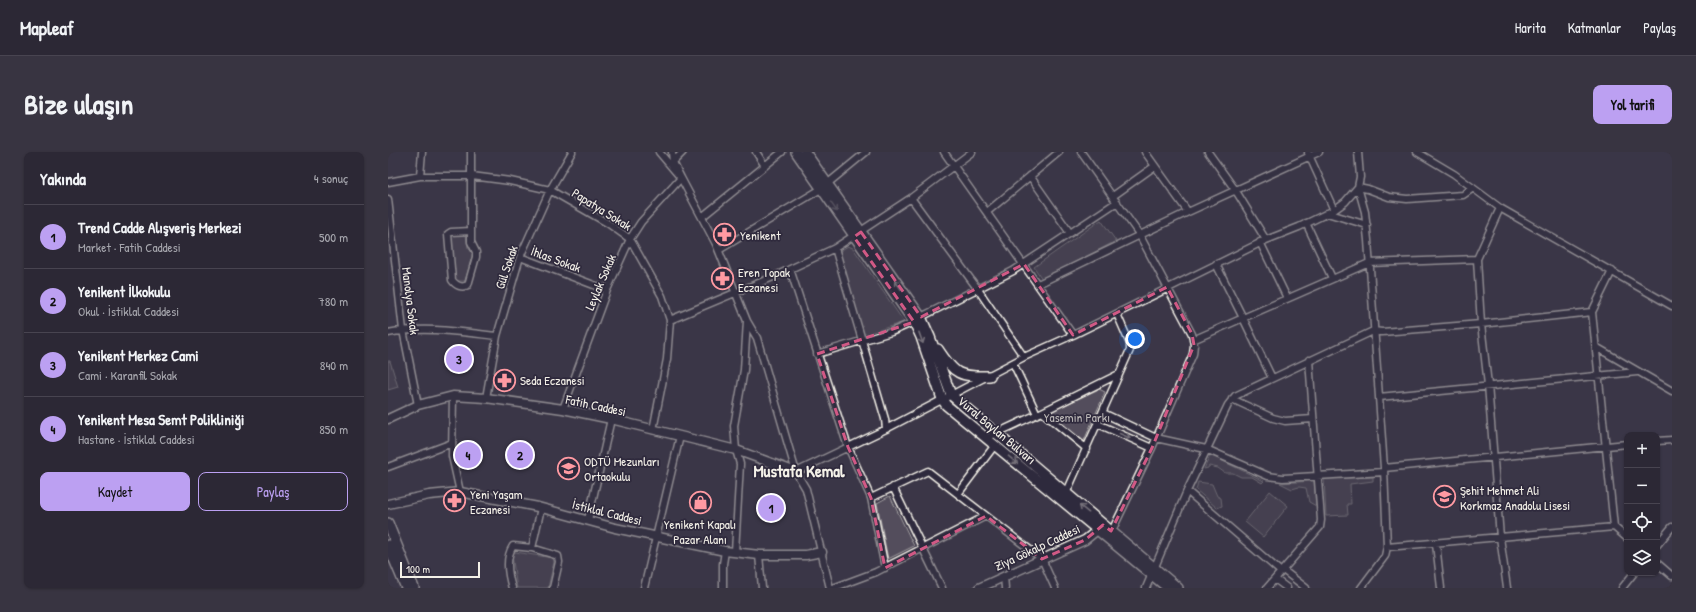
<!DOCTYPE html>
<html lang="tr">
<meta charset="utf-8">
<style>
:root{--surface:#2c2835;--page:#383441;--text:#f1f3f6;--muted:#a6a6ad;--line:#484450;--accent:#bca0f2}
body{margin:0;font-family:"Patrick Hand",sans-serif;background:var(--page);color:var(--text)}
.controls{position:absolute;right:12px;bottom:12px;display:grid;overflow:hidden;border-radius:8px;box-shadow:0 1px 3px #0004}
.controls button{width:36px;height:36px;display:grid;place-items:center;padding:0;border:0;border-bottom:1px solid var(--line);background:var(--surface);color:var(--text);font:20px sans-serif}
.scale{position:absolute;left:12px;bottom:10px;width:80px;box-sizing:border-box;padding-left:4px;border:2px solid #f4f1e8;border-top:0;font-size:11px;line-height:14px;white-space:nowrap;color:#f4f1e8;-webkit-text-stroke:3px #2f2a3d;paint-order:stroke}
.you{position:absolute;left:747px;top:187px;width:14px;height:14px;margin:-10px;border:3px solid #fff;border-radius:50%;background:#1a73e8;box-shadow:0 0 0 6px #1a73e833}
.badge{display:grid;place-items:center;width:26px;height:26px;border-radius:50%;background:var(--accent);color:#111;font-size:13px;font-weight:700}
.pin{position:absolute;translate:-50% -50%;border:2px solid #fff;box-shadow:0 1px 4px #0006}
.list{margin:0;padding:0;list-style:none}
h2{display:flex;justify-content:space-between;align-items:center;height:52px;margin:0;padding:0 16px;font-size:17px}
h2 small{font-size:13px;font-weight:400;color:var(--muted)}
.list li{display:grid;grid-template-columns:26px 1fr auto;gap:12px;align-items:center;box-sizing:border-box;height:64px;padding:0 16px;border-top:1px solid var(--line)}
.list b{display:block;font-size:15px;white-space:nowrap}
.list p{margin:0;font-size:13px;white-space:nowrap;color:var(--muted)}
.list em{font-size:13px;font-style:normal;color:var(--muted)}
.actions{display:flex;gap:8px;padding:12px 16px}
.actions a{flex:1;padding:9px 0;border:1px solid var(--accent);border-radius:8px;text-align:center;font-size:14px;color:var(--accent)}
.actions .main{background:var(--accent);color:#111}
.icon{flex:none;width:22px;height:22px;fill:none;stroke:currentColor;stroke-width:2;stroke-linecap:round;stroke-linejoin:round}
.map{position:relative;flex:none;width:1284px;height:436px;overflow:hidden;border-radius:8px}
header{display:flex;align-items:center;gap:24px;box-sizing:border-box;height:56px;padding:0 20px;background:var(--surface);border-bottom:1px solid var(--line)}
header strong{font-size:19px}
nav{display:flex;gap:22px;margin-inline-start:auto;font-size:14px}
.intro{display:flex;align-items:center;justify-content:space-between;box-sizing:border-box;height:96px;padding:0 24px}
h1{margin:0;font-size:28px}
.button{padding:10px 18px;border-radius:8px;background:var(--accent);color:#111;font-size:14px;font-weight:700}
main{display:flex;gap:24px;padding:0 24px}
aside{flex:1;background:var(--surface);border-radius:8px;box-shadow:0 1px 3px #0004}
.map>svg:first-child{display:block}
.green{fill:#534e5c;stroke:#a4a0a2}
.lines{fill:none;stroke-linecap:round;stroke-linejoin:round}
.minor-casing{stroke:#f4f1e8;stroke-width:9}
.tertiary-casing{stroke:#f4f1e8;stroke-width:11}
.secondary-casing{stroke:#f4f1e8;stroke-width:12}
.minor{stroke:#2f2a3d;stroke-width:6}
.tertiary{stroke:#2f2a3d;stroke-width:8}
.secondary{stroke:#2f2a3d;stroke-width:9}
.oneway{stroke:#747079}
.marked{fill:none;stroke:#d15985;stroke-width:3;stroke-dasharray:8 5;stroke-linejoin:round}
.labels{text-anchor:middle;dominant-baseline:central;stroke-width:3.5;stroke-linejoin:round;paint-order:stroke}
.street-label{font-size:13px;fill:#f4f1e8;stroke:#2f2a3d}
.poi-label{font-size:13px;fill:#f4f1e8;stroke:#2f2a3d;text-anchor:start}
.park-label{font-size:13px;fill:#bcb8b7;stroke:#2f2a3d}
.district-label{font-size:17px;font-weight:bold;fill:#f4f1e8;stroke:#2f2a3d}
</style>
<header>
<strong>Mapleaf</strong>
<nav><a>Harita</a><a>Katmanlar</a><a>Paylaş</a></nav>
</header>
<div class="intro"><h1>Bize ulaşın</h1><a class="button">Yol tarifi</a></div>
<main>
<aside>
<h2>Yakında<small>4 sonuç</small></h2>
<ul class="list">
<li><span class="badge">1</span><div><b>Trend Cadde Alışveriş Merkezi</b><p>Market · Fatih Caddesi</p></div><em>500 m</em></li>
<li><span class="badge">2</span><div><b>Yenikent İlkokulu</b><p>Okul · İstiklal Caddesi</p></div><em>780 m</em></li>
<li><span class="badge">3</span><div><b>Yenikent Merkez Cami</b><p>Cami · Karanfil Sokak</p></div><em>840 m</em></li>
<li><span class="badge">4</span><div><b>Yenikent Mesa Semt Polikliniği</b><p>Hastane · İstiklal Caddesi</p></div><em>850 m</em></li>
</ul>
<div class="actions"><a class="main">Kaydet</a><a>Paylaş</a></div>
</aside>
<div class="map">
<svg width="1284" height="436" viewBox="0 0 1284 436">
<rect width="100%" height="100%" fill="#3b3647"/>
<filter id="ink" filterUnits="userSpaceOnUse"><feTurbulence type="fractalNoise" baseFrequency=".025" numOctaves="2"/><feDisplacementMap in="SourceGraphic" scale="8" xChannelSelector="R" yChannelSelector="G"/><feConvolveMatrix kernelMatrix="1 2 1 2 8 2 1 2 1" color-interpolation-filters="sRGB"/></filter>
<g filter="url(#ink)">
<path class="green" d="M 713,68 L 728,89 L 654,127 L 646,115 Z
M 63,83 L 78,83 L 80,96 L 85,101 L 77,129 L 67,129 L 65,122 Z
M 460,94 L 465,96 L 516,170 L 475,183 L 452,103 L 452,99 Z
M 0,209 L 2,209 L 10,235 L 0,238 Z
M 711,237 L 717,240 L 695,291 L 667,267 L 664,259 Z
M 822,304 L 824,304 L 876,329 L 874,331 L 864,325 L 853,325 L 845,321 L 837,321 L 830,316 L 821,314 L 820,316 L 816,317 Z
M 985,325 L 985,329 L 962,332 L 963,352 L 959,352 L 960,363 L 938,364 L 936,327 Z
M 926,329 L 928,354 L 921,350 L 918,336 L 911,335 L 904,337 L 892,331 Z
M 810,330 L 824,332 L 829,344 L 833,346 L 834,354 L 829,356 L 808,338 Z
M 882,339 L 900,354 L 875,385 L 857,370 Z
M 502,344 L 526,394 L 500,407 L 489,351 Z
M 127,400 L 165,406 L 166,410 L 160,436 L 129,436 L 124,403 Z"/>
<g class="lines">
<defs>
<path id="minor" d="M 271,0 L 293,26 L 328,92 L 359,169 L 356,218 L 346,274 L 348,298 L 352,312 L 347,400
M 368,0 L 377,14
M 556,0 L 685,183
M 693,0 L 751,82 L 804,182 L 806,193 L 805,202 L 764,296 L 722,383
M 820,0 L 848,39 L 878,88
M 1029,0 L 1066,22 L 1112,56 L 1284,154
M 920,1 L 946,58
M 285,10 L 295,0
M 32,24 L 34,0
M 642,24 L 682,81
M 0,30 L 32,24 L 84,24 L 122,29 L 162,38 L 221,72 L 242,87 L 274,144 L 282,168 L 279,207 L 265,278
M 439,32 L 478,0
M 725,44 L 767,14
M 523,46 L 589,136 L 636,205
M 0,47 L 15,178 L 30,253
M 1112,56 L 1089,107 L 1093,172 L 1100,233 L 1112,385 L 1119,436
M 599,60 L 671,0
M 800,60 L 931,0
M 939,61 L 979,73
M 314,65 L 394,0
M 918,71 L 944,126
M 83,79 L 63,80 L 60,82 L 64,128 C 68,134 74,136 80,133 L 88,105 L 88,100 L 83,90 L 83,0
M 872,90 L 899,146
M 447,96 L 497,267 L 498,277
M 331,98 L 433,37
M 132,105 L 219,138
M 402,117 L 460,295 L 483,346 L 497,416
M 1224,119 L 1204,160 L 1226,375
M 650,132 L 800,60 L 757,0
M 533,165 L 625,119 L 729,50
M 282,168 L 385,125 L 447,96 L 523,46 L 584,0
M 359,169 L 369,186 L 408,320 L 418,337 L 442,436
M 0,181 C 36,174 73,180 109,184
M 805,188 L 855,166 L 828,112
M 1208,195 L 1284,239
M 429,202 L 503,180 L 526,170
M 625,211 L 649,262
M 884,226 L 855,166 L 981,111 L 1089,107
M 65,244 L 64,304 L 72,340
M 991,245 L 1249,220
M 98,246 L 109,184 L 132,105 L 162,38 L 184,0
M 844,247 L 885,266 L 897,269 L 925,267
M 175,257 L 219,138 L 242,87 L 253,70 L 293,26 L 285,10 L 284,0
M 654,260 L 699,297
M 715,261 L 768,286 L 818,297 L 880,324 L 895,326 L 996,320
M 710,272 L 764,296
M 598,286 L 654,260 L 731,222
M 1269,289 L 1284,288
M 0,315 L 64,291
M 996,316 L 1239,292
M 408,320 L 498,277 L 636,205 L 685,183 L 878,88 L 911,75 L 946,58 L 957,50 L 970,35 L 972,25 L 970,0
M 505,335 L 554,436
M 799,339 L 893,420
M 570,342 L 607,293
M 677,344 L 742,198 L 742,192 L 729,162
M 483,346 L 540,319 L 654,407 L 667,436
M 200,368 L 223,267
M 1048,392 L 1053,436
M 1269,393 L 1284,375
M 999,395 L 1226,375 L 1239,386
M 144,396 L 170,404 L 171,410 L 165,436
M 371,403 L 374,436
M 1269,411 L 1284,424
M 895,418 L 918,436
M 616,424 L 617,436
M 887,427 L 899,436
M 124,436 C 120,423 117,406 125,394 L 144,396 L 153,356
M 256,436 L 292,284
M 335,436 L 335,412 L 337,399
M 445,436 L 488,420 L 598,364
M 758,436 L 799,339 L 840,253 L 847,244 L 985,179 L 994,180 L 1093,172 L 1204,160
M 879,436 L 932,375 L 933,368 L 921,208
M 973,436 L 997,404 L 999,395 L 996,316 L 980,88 L 977,60 L 970,35 L 980,37 L 1001,45 L 1019,47 L 1075,43 L 1085,36
M 1234,436 L 1246,421"/>
<path id="tertiary" d="M 0,267 L 30,253 L 65,244 L 98,246 L 175,257 L 223,267 L 348,298 L 408,320
M 0,352 L 41,343 L 72,340 L 150,355 L 227,376 L 337,399 L 371,403 L 418,403 L 434,400
M 591,436 L 697,388 L 713,375"/>
<path id="secondary" d="M 408,0 L 526,170 L 533,185 L 554,247 L 558,253 L 780,436
M 417,0 L 533,165 L 542,185 L 563,243 L 790,436
M 550,197 C 567,223 571,225 602,224
M 0,371 L 26,436
M 0,393 L 18,436"/>
</defs>
<use href="#minor" class="minor-casing"/>
<use href="#tertiary" class="tertiary-casing"/>
<use href="#secondary" class="secondary-casing"/>
<use href="#minor" class="minor"/>
<use href="#tertiary" class="tertiary"/>
<use href="#secondary" class="secondary"/>
</g>
<defs><path id="oneway-shaft" d="M-6 0H5M1.5-3L5.5 0L1.5 3" fill="none" stroke-width="1.6" stroke-linecap="round" stroke-linejoin="round"/></defs>
<g class="oneway">
<use href="#oneway-shaft" transform="translate(446 55) rotate(55)"/>
<use href="#oneway-shaft" transform="translate(510 133) rotate(-125)"/>
<use href="#oneway-shaft" transform="translate(533 186) rotate(70)"/>
<use href="#oneway-shaft" transform="translate(737 284) rotate(24)"/>
<use href="#oneway-shaft" transform="translate(625 308) rotate(40)"/>
<use href="#oneway-shaft" transform="translate(696 357) rotate(-141)"/>
</g>
</g>
<path d="M0 0H1284V436H0ZM 473,80 L 533,165 L 636,112 L 685,183 L 779,135 L 804,182 L 806,193 L 764,296 L 723,379 L 715,373 L 697,388 L 654,407 L 598,364 L 497,416 L 483,346 L 460,295 L 429,202 L 526,170 L 466,85 Z" fill="#3b3647" fill-opacity=".55" fill-rule="evenodd"/>
<path class="marked" d="M 473,80 L 533,165 L 636,112 L 685,183 L 779,135 L 804,182 L 806,193 L 764,296 L 723,379 L 715,373 L 697,388 L 654,407 L 598,364 L 497,416 L 483,346 L 460,295 L 429,202 L 526,170 L 466,85 Z"/>
<defs>
<symbol id="pharmacy-ring" viewBox="-11 -11 22 22"><circle r="9.5" fill="#2f2a3d" stroke="#ff9aa2" stroke-width="1.5"/><path d="M-2-6h4v4h4v4h-4v4h-4v-4h-4v-4h4Z" fill="#ff9aa2"/></symbol>
<symbol id="school-ring" viewBox="-11 -11 22 22"><circle r="9.5" fill="#2f2a3d" stroke="#ff9aa2" stroke-width="1.5"/><path d="M0-5L7-2L0 1L-7-2ZM-4 1L0 2.5L4 1V4Q0 6-4 4Z" fill="#ff9aa2"/></symbol>
<symbol id="shop-ring" viewBox="-11 -11 22 22"><circle r="9.5" fill="#2f2a3d" stroke="#ff9aa2" stroke-width="1.5"/><path d="M-5-2.5h2.3a2.7 3.5 0 0 1 5.4 0H5L5.5 6h-11ZM-1.5-2.5h3a1.5 2.3 0 0 0-3 0Z" fill="#ff9aa2"/></symbol>
</defs>
<g fill-rule="evenodd">
<use href="#pharmacy-ring" x="324" y="70" width="25" height="25"/>
<use href="#pharmacy-ring" x="322" y="114" width="25" height="25"/>
<use href="#pharmacy-ring" x="104" y="216" width="25" height="25"/>
<use href="#school-ring" x="168" y="304" width="25" height="25"/>
<use href="#school-ring" x="1044" y="332" width="25" height="25"/>
<use href="#pharmacy-ring" x="54" y="336" width="25" height="25"/>
<use href="#shop-ring" x="300" y="338" width="25" height="25"/>
</g>
<g class="labels">
<g class="street-label">
<text transform="translate(214 57) rotate(32)">Papatya Sokak</text>
<text transform="translate(168 107) rotate(20)">İhlas Sokak</text>
<text transform="translate(118 115) rotate(-71)">Gül Sokak</text>
<text transform="translate(212 130) rotate(-67)">Leylak Sokak</text>
<text transform="translate(23 149) rotate(83)">Manolya Sokak</text>
<text transform="translate(208 253) rotate(12)">Fatih Caddesi</text>
<text transform="translate(609 278) rotate(40)">Vural Baylan Bulvarı</text>
<text transform="translate(219 360) rotate(14)">İstiklal Caddesi</text>
<text transform="translate(649 395) rotate(-25)">Ziya Gökalp Caddesi</text>
</g>
<g class="poi-label">
<text x="352" y="83">Yenikent</text>
<text x="350" y="120">Eren Topak<tspan x="350" dy="15">Eczanesi</tspan></text>
<text x="132" y="228">Seda Eczanesi</text>
<text x="196" y="309">ODTÜ Mezunları<tspan x="196" dy="15">Ortaokulu</tspan></text>
<text x="1072" y="338">Şehit Mehmet Ali<tspan x="1072" dy="15">Korkmaz Anadolu Lisesi</tspan></text>
<text x="82" y="342">Yeni Yaşam<tspan x="82" dy="15">Eczanesi</tspan></text>
<text x="312" y="372" text-anchor="middle">Yenikent Kapalı<tspan x="312" dy="15">Pazar Alanı</tspan></text>
</g>
<g class="park-label">
<text x="689" y="265">Yasemin Parkı</text>
</g>
<g class="district-label">
<text x="411" y="318">Mustafa Kemal</text>
</g>
</g>
</svg>
<div class="controls">
<button>+</button>
<button>−</button>
<button><svg class="icon" aria-label="locate" viewBox="0 0 24 24"><circle cx="12" cy="12" r="6"/><path d="M12 2v4M12 18v4M2 12h4M18 12h4"/></svg></button>
<button><svg class="icon" aria-label="layers" viewBox="0 0 24 24"><path d="M12 4l9 5-9 5-9-5zM3 14l9 5 9-5"/></svg></button>
</div>
<div class="scale">100 m</div>
<div class="you"></div>
<div class="pin badge" style="left:383px;top:356px">1</div>
<div class="pin badge" style="left:132px;top:303px">2</div>
<div class="pin badge" style="left:71px;top:207px">3</div>
<div class="pin badge" style="left:80px;top:303px">4</div>
</div>
</main>
